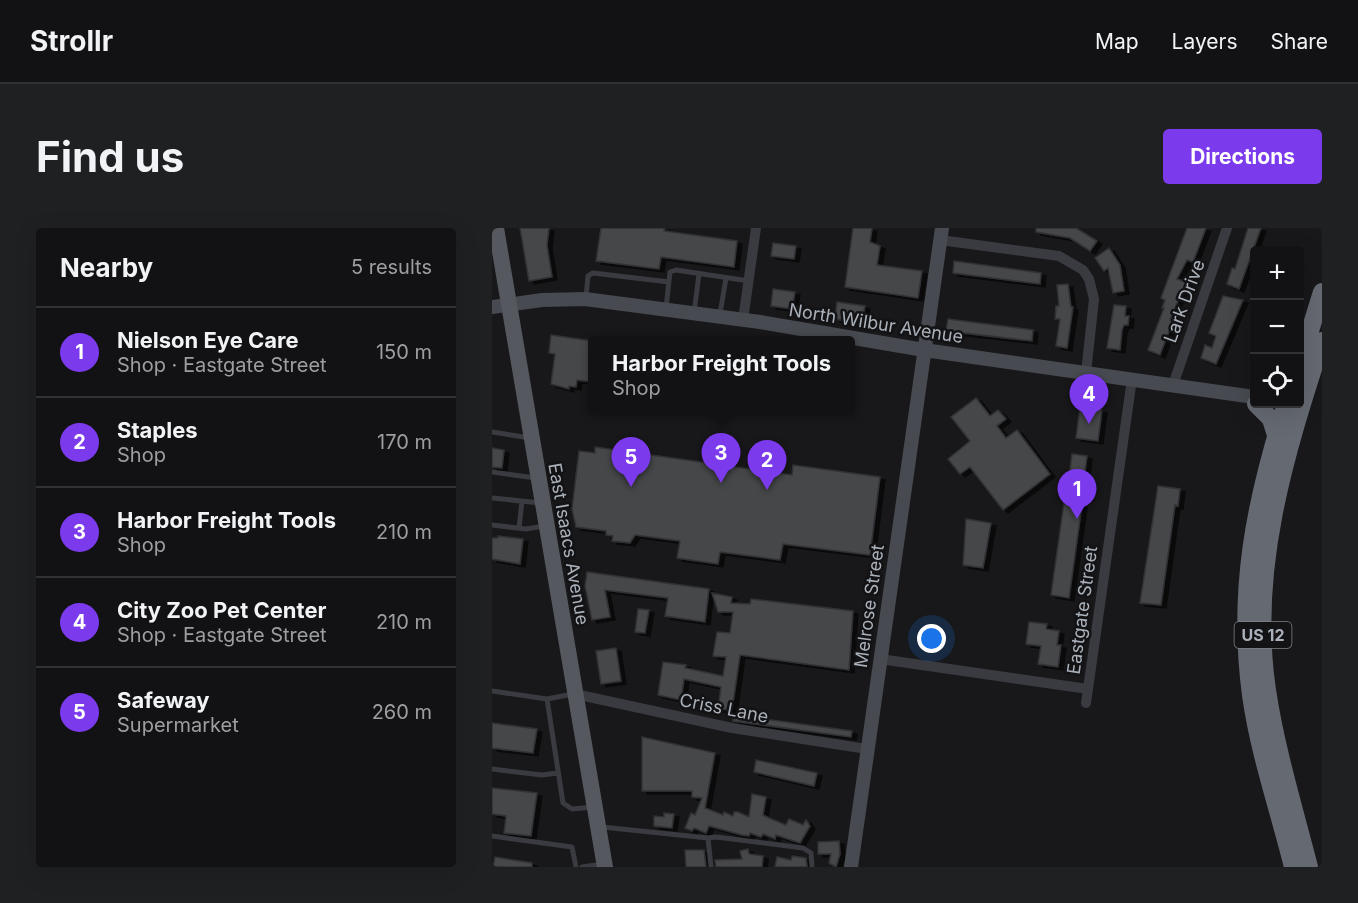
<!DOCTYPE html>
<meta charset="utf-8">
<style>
:root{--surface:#121214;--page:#1f2022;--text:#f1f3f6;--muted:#9c9ea0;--line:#313234;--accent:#7c3aed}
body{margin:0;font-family:Inter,sans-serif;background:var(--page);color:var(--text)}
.controls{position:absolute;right:18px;top:18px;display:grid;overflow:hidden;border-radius:6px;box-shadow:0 6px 24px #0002}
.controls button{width:54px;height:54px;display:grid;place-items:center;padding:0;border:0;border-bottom:2px solid var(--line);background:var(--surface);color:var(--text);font:30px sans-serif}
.you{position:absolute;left:440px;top:411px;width:21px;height:21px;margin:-15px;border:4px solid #fff;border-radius:50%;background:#1a73e8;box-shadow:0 0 0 9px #1a73e833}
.badge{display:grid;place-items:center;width:39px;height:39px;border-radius:50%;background:var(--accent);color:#fff;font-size:20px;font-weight:700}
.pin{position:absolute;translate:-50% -50px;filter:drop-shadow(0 2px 3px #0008)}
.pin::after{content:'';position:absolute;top:32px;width:21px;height:18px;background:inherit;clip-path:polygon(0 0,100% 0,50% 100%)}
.popup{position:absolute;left:96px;top:108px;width:267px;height:78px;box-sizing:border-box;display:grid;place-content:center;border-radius:6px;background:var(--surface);filter:drop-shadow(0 2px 4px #0005);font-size:20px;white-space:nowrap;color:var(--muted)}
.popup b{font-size:22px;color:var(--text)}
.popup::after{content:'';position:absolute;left:50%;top:100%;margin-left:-12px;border:12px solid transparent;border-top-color:var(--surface)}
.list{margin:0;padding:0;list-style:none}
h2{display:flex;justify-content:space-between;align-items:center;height:78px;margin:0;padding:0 24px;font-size:26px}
h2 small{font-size:20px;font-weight:400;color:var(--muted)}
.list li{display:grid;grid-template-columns:39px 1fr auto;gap:18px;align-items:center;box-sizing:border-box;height:90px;padding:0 24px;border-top:2px solid var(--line)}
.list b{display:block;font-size:22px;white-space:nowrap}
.list p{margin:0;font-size:20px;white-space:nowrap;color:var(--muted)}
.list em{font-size:20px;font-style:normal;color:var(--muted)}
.icon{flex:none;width:33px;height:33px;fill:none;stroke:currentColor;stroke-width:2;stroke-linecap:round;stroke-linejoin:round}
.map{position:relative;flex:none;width:830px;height:639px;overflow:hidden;border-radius:6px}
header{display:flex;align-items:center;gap:36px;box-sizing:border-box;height:84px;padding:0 30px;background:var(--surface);border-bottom:2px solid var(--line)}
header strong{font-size:28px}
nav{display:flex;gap:33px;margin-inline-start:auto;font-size:21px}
.intro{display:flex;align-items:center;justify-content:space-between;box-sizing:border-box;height:144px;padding:0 36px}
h1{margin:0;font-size:42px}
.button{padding:15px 27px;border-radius:6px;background:var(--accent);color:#fff;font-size:21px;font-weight:700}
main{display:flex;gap:36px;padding:0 36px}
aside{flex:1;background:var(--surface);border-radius:6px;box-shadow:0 6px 24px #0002}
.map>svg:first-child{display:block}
.building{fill:#44464a;stroke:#323336;stroke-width:1.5;filter:url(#shadow)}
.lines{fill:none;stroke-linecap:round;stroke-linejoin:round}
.lane{stroke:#393b40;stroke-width:5}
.street{stroke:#393b40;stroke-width:10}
.secondary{stroke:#474a50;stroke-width:14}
.primary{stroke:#55585f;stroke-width:16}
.highway{stroke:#656971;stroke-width:18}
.labels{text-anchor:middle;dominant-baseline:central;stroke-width:5;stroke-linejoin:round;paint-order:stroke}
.shield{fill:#131315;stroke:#7d8288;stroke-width:1.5}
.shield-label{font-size:16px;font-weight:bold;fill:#aab1ba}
.street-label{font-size:18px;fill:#aab1ba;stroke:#131315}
</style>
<header>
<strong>Strollr</strong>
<nav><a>Map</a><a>Layers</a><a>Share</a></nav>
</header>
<div class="intro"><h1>Find us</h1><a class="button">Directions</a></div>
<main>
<aside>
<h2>Nearby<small>5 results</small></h2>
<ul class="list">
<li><span class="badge">1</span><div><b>Nielson Eye Care</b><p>Shop · Eastgate Street</p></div><em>150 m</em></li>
<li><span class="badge">2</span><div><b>Staples</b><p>Shop</p></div><em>170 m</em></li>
<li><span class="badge">3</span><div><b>Harbor Freight Tools</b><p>Shop</p></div><em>210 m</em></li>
<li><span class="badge">4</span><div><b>City Zoo Pet Center</b><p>Shop · Eastgate Street</p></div><em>210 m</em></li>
<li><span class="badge">5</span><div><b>Safeway</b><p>Supermarket</p></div><em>260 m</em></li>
</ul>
</aside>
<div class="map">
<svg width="830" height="639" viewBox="0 0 830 639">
<defs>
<filter id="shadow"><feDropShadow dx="5" dy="3" stdDeviation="0" flood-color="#0009"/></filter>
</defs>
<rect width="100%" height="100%" fill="#18181a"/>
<path class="building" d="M 28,0 L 57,0 L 55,17 L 60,49 L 37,53 Z
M 109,0 L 173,0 L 172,3 L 245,13 L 242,39 L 169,29 L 167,41 L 104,33 Z
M 361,0 L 380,0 L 378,14 L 388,18 L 385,37 L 430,43 L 426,70 L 353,59 Z
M 544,0 L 584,0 L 605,13 L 598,23 L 578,10 L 544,4 Z
M 695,0 L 714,0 L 701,34 L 695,32 L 685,51 L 694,54 L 678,92 L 681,93 L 668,127 L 656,122 L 672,80 L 670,80 L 673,72 L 669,70 Z
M 756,0 L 769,0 L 747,61 L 735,56 L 740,40 L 743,41 Z
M 281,15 L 304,18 L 302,31 L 279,28 Z
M 617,20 L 628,37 L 632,63 L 621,65 L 616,40 L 612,43 L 603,30 Z
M 462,33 L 549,45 L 548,56 L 461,45 Z
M 576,56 L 579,79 L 581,79 L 575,120 L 564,118 L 568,91 L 563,91 L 564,78 L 567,78 L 565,57 Z
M 281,61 L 303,64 L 300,81 L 279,78 Z
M 731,68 L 751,72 L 724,136 L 709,130 L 713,117 L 720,120 L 724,108 L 717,105 Z
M 345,74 L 373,78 L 370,95 L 343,91 Z
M 622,77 L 634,78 L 633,88 L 637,88 L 636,97 L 632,97 L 630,102 L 628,122 L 615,120 Z
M 456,91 L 541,102 L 540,113 L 454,103 Z
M 59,107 L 100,113 L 100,154 L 85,152 L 84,159 L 77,158 L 77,161 L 59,156 L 63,126 L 57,125 Z
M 484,170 L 498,188 L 506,182 L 514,191 L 505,198 L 514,210 L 525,202 L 558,246 L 511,282 L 478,239 L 468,246 L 456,231 L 478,213 L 459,189 Z
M 588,179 L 610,182 L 606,213 L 584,210 Z
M 103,219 L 300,247 L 301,237 L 388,249 L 378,327 L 291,316 L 288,332 L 228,324 L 226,336 L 185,330 L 188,313 L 143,307 L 138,315 L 120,313 L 121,308 L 114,307 L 114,303 L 84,299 L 80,281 L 87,223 L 103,225 Z
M 0,220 L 12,222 L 10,240 L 0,239 Z
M 580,226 L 595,228 L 592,252 L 577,250 Z
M 666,258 L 688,261 L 686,278 L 683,277 L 669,377 L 648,375 Z
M 572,275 L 590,277 L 577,370 L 559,367 Z
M 474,291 L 499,295 L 491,340 L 471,337 Z
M 6,308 L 31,311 L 28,336 L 0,331 L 0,310 L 6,310 Z
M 95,344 L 217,361 L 213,394 L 173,388 L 176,370 L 113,362 L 118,389 L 100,392 L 93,358 Z
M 220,365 L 240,369 L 239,375 L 258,376 L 259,371 L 361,383 L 357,442 L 248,427 L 240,482 L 226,481 L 229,459 L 192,451 L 189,472 L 166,467 L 171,434 L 194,437 L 193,440 L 231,448 L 234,429 L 221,428 L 225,404 L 238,405 L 241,384 L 226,384 Z
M 146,381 L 157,382 L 153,405 L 143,404 Z
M 537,394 L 555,396 L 554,401 L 567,403 L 565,417 L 569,417 L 566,439 L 546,436 L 549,418 L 534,416 Z
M 124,420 L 129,453 L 109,456 L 104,423 Z
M 241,487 L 360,503 L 359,509 L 241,493 Z
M 0,495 L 45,501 L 41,525 L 0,520 Z
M 150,509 L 223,525 L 213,580 L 231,587 L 232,584 L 241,588 L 242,584 L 246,584 L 257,589 L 260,566 L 274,569 L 271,587 L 277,590 L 294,597 L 297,591 L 311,597 L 314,592 L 318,598 L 308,615 L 284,607 L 283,611 L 271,606 L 269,609 L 258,605 L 257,608 L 250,607 L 217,598 L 214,605 L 202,600 L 200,603 L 193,600 L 199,585 L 203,587 L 210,570 L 200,569 L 200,563 L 150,563 Z
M 264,532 L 325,545 L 322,558 L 262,544 Z
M 0,560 L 45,565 L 39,608 L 12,605 L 14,588 L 0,586 Z
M 172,585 L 182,586 L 180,600 L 162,598 L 162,588 L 172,589 Z
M 347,613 L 348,626 L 344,639 L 337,635 L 339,626 L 326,626 L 326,614 Z
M 256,621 L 257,626 L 271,628 L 270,639 L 224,639 L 223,632 L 250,631 L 248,623 Z
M 193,622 L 212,622 L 214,639 L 194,639 Z
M 300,628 L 314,630 L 315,639 L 283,639 L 285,629 L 299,632 Z
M 3,629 L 40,635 L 40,639 L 1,639 Z"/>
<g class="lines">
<path class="lane" d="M 94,69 L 96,48 L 101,45 L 177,54
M 174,80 L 178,44 L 184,42 L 257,53
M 202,85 L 207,46
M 228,86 L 234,50
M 0,204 L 38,210
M 0,244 L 43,250
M 0,270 L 49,275
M 0,297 L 34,301 L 52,298
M 27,300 L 30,273
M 0,463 L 55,471
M 81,466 L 55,471 L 71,575 L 80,581 L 101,579
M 0,541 L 50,547 L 66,545
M 110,599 L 216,610
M 0,608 L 80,619 L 84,639
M 90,639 L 111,636
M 219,639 L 216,610 L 224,609 L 311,620 L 319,625 L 320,639"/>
<path class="street" d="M 448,12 L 567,28 L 591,42 L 597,51 L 602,71 L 594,145
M 251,92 L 264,0
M 681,157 L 735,0
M 388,431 L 596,461
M 83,466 L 240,500 L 375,521
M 594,475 L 640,151"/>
<path class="secondary" d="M 0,79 L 50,72 L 93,71 L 268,94 L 432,122 L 762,169
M 359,639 L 450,0"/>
<path class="primary" d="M 4,0 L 113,639"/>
<path class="highway" d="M 808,135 L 830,64
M 764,176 L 779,191 L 784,207
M 794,176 C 763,274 745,362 759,467 C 767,525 787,582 801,639
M 817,639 C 802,580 784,522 775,462 C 757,341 793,227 830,113"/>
</g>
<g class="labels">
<rect class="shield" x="742.5" y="394" width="57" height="26" rx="4.5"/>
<g class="shield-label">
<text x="771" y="407">US 12</text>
</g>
<g class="street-label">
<text transform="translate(692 73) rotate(-70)">Lark Drive</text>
<text transform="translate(384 95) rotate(9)">North Wilbur Avenue</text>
<text transform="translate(77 316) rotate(80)">East Isaacs Avenue</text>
<text transform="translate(377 378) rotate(-82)">Melrose Street</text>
<text transform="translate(590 382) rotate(-82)">Eastgate Street</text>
<text transform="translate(232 480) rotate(11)">Criss Lane</text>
</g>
</g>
</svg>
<div class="controls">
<button>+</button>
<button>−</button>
<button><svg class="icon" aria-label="locate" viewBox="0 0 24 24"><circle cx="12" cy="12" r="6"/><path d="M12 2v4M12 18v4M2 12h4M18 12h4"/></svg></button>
</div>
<div class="you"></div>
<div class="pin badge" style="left:585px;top:291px">1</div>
<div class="pin badge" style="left:275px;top:262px">2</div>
<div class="pin badge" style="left:229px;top:255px">3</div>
<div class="popup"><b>Harbor Freight Tools</b>Shop</div>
<div class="pin badge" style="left:597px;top:196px">4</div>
<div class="pin badge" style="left:139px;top:259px">5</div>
</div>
</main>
